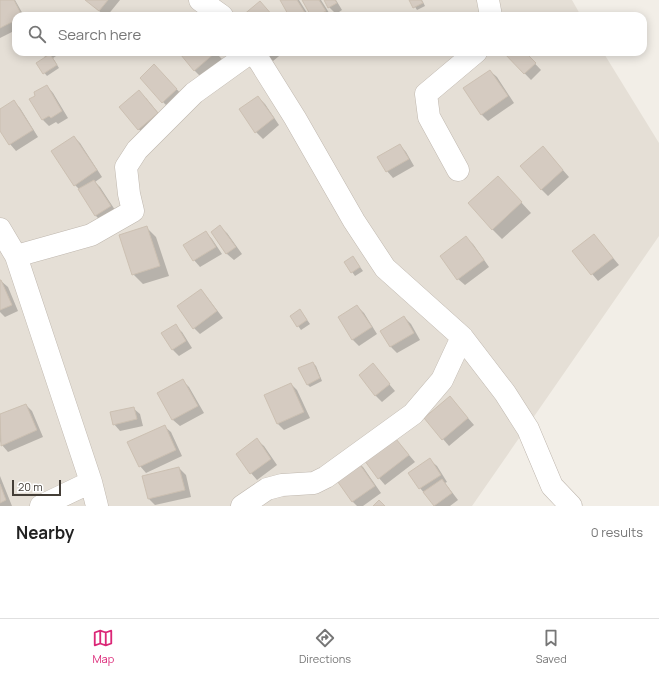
<!DOCTYPE html>
<style>
:root{--surface:#fff;--page:#f6f6f6;--text:#222;--muted:#767676;--line:#e0e0e0;--accent:#db2777}
body{margin:0;font-family:Manrope,sans-serif;background:var(--page);color:var(--text)}
.scale{position:absolute;left:12px;bottom:10px;width:49px;box-sizing:border-box;padding-left:4px;border:2px solid #443e37;border-top:0;font-size:11px;line-height:14px;white-space:nowrap;color:#443e37;-webkit-text-stroke:3px #fff;paint-order:stroke}
.list{margin:0;padding:0;list-style:none}
h2{display:flex;justify-content:space-between;align-items:center;height:52px;margin:0;padding:0 16px;font-size:17px}
h2 small{font-size:13px;font-weight:400;color:var(--muted)}
.icon{flex:none;width:22px;height:22px;fill:none;stroke:currentColor;stroke-width:2;stroke-linecap:round;stroke-linejoin:round}
.map{position:relative;flex:none;width:659px;height:506px;overflow:hidden}
.search{position:absolute;background:var(--surface);box-shadow:0 2px 10px #0003;left:12px;right:12px;top:12px;height:44px;display:flex;align-items:center;gap:10px;box-sizing:border-box;padding:0 14px;border-radius:12px;color:var(--muted);font-size:15px}
.sheet{height:112px;background:var(--surface)}
nav{display:flex;justify-content:space-around;align-items:center;box-sizing:border-box;height:56px;border-top:1px solid var(--line);background:var(--surface);font-size:11px;color:var(--muted)}
nav a{display:grid;justify-items:center;gap:2px}
nav .on{color:var(--accent)}
.map>svg:first-child{display:block}
.residential{fill:#e5dfd6}
.shadow{fill:#0003}
.building{fill:#d5cbc1;stroke:#ccc0b2}
.lines{fill:none;stroke-linecap:round;stroke-linejoin:round}
.minor-casing{stroke:#bfb7ae;stroke-width:23}
.minor{stroke:#fff;stroke-width:22}
</style>
<div class="map">
<svg width="659" height="506" viewBox="0 0 659 506">
<rect width="100%" height="100%" fill="#f2eee7"/>
<path class="residential" d="M 0,0 L 572,0 L 581,16 L 16,16 L 16,52 L 603,52 L 659,143 L 659,236 L 472,506 L 0,506 Z"/>
<path class="shadow" d="M 0,0 L 15,0 L 24,16 L 16,16 L 16,30 L 0,38 Z
M 86,0 L 120,0 L 107,16 L 105,16 Z
M 281,0 L 299,0 L 309,16 L 290,16 Z
M 303,0 L 321,0 L 331,16 L 312,16 Z
M 325,0 L 336,0 L 342,10 L 336,14 L 329,7 Z
M 411,0 L 422,0 L 425,6 L 417,10 Z
M 41,52 L 62,52 L 53,58 L 59,68 L 47,76 L 37,64 L 46,58 Z
M 187,52 L 215,52 L 222,59 L 201,77 L 194,70 Z
M 265,52 L 284,52 L 273,61 Z
M 504,52 L 524,52 L 541,70 L 531,80 Z
M 490,71 L 497,77 L 514,103 L 488,121 L 482,115 L 464,89 Z
M 161,72 L 183,96 L 169,108 L 163,102 Z
M 47,86 L 53,93 L 68,118 L 58,124 L 56,122 L 49,126 L 43,120 L 31,99 L 37,96 Z
M 258,97 L 265,104 L 279,125 L 263,139 L 256,132 L 240,109 Z
M 146,98 L 164,120 L 145,136 L 120,108 Z
M 14,102 L 20,108 L 38,137 L 16,151 L 10,144 L 0,129 L 0,110 Z
M 74,137 L 80,143 L 102,177 L 95,182 L 100,187 L 117,213 L 102,222 L 96,216 L 80,190 L 75,185 Z
M 400,145 L 406,152 L 414,166 L 393,178 L 387,171 Z
M 549,154 L 569,177 L 548,196 L 541,189 Z
M 498,177 L 531,213 L 502,239 L 492,229 Z
M 220,227 L 227,233 L 242,254 L 234,260 L 227,254 L 212,232 Z
M 147,228 L 156,237 L 169,276 L 143,284 L 133,274 Z
M 206,232 L 212,239 L 222,254 L 200,267 L 194,260 Z
M 594,235 L 619,265 L 598,281 L 573,251 Z
M 466,238 L 473,244 L 489,267 L 465,285 L 458,279 Z
M 353,257 L 363,271 L 355,276 L 345,262 Z
M 0,281 L 1,281 L 8,287 L 18,311 L 5,317 L 0,312 Z
M 201,290 L 207,297 L 223,318 L 200,334 L 194,328 Z
M 357,306 L 364,313 L 377,334 L 359,346 L 352,339 Z
M 303,314 L 310,324 L 301,330 L 291,316 Z
M 404,317 L 411,324 L 420,340 L 397,353 L 391,347 L 381,331 Z
M 175,326 L 182,332 L 192,348 L 179,356 L 173,350 L 163,334 Z
M 313,363 L 316,366 L 322,381 L 310,387 L 307,384 Z
M 373,365 L 395,391 L 382,402 L 375,395 Z
M 182,380 L 189,387 L 204,413 L 180,426 L 173,420 L 158,394 Z
M 291,384 L 297,390 L 310,418 L 284,430 L 277,423 Z
M 456,404 L 474,425 L 449,446 L 425,418 Z
M 26,405 L 32,411 L 43,437 L 8,452 L 2,445 L 0,441 L 0,416 Z
M 133,408 L 140,414 L 143,426 L 120,431 L 114,424 Z
M 164,426 L 171,432 L 182,456 L 146,473 L 140,466 Z
M 392,435 L 415,462 L 385,485 L 379,478 Z
M 257,440 L 264,446 L 277,465 L 257,480 L 251,473 Z
M 430,460 L 437,466 L 447,482 L 445,483 L 458,500 L 450,506 L 435,506 L 420,488 Z
M 356,461 L 363,467 L 381,493 L 363,506 L 357,506 L 353,502 L 335,476 Z
M 179,468 L 186,475 L 191,497 L 155,505 L 149,499 Z
M 0,476 L 12,506 L 0,506 Z"/>
<path class="building" d="M 0,0 L 14,0 L 22,16 L 16,16 L 16,20 L 0,28 Z
M 85,0 L 108,0 L 99,11 Z
M 280,0 L 297,0 L 307,16 L 289,16 Z
M 302,0 L 319,0 L 326,11 L 317,16 L 311,16 Z
M 324,0 L 335,0 L 337,3 L 328,8 Z
M 409,0 L 421,0 L 423,3 L 413,8 Z
M 260,1 L 273,16 L 242,16 Z
M 185,52 L 216,52 L 194,71 L 181,55 Z
M 503,52 L 525,52 L 536,63 L 524,74 Z
M 50,54 L 57,65 L 43,74 L 36,63 Z
M 154,64 L 177,89 L 162,103 L 140,78 Z
M 490,70 L 508,96 L 481,115 L 463,88 Z
M 47,85 L 62,111 L 51,118 L 49,116 L 42,120 L 29,99 L 35,96 L 34,92 Z
M 139,90 L 158,113 L 138,130 L 119,107 Z
M 258,96 L 274,118 L 255,133 L 239,109 Z
M 14,100 L 33,130 L 9,145 L 0,131 L 0,109 Z
M 74,136 L 97,170 L 74,186 L 51,151 Z
M 400,144 L 409,159 L 386,172 L 377,157 Z
M 543,146 L 563,170 L 541,190 L 520,166 Z
M 498,176 L 522,202 L 492,230 L 468,203 Z
M 94,180 L 111,206 L 95,216 L 78,189 Z
M 220,225 L 236,247 L 226,254 L 211,232 Z
M 147,226 L 160,266 L 132,275 L 119,235 Z
M 206,231 L 216,247 L 193,261 L 183,245 Z
M 594,234 L 613,258 L 591,275 L 572,251 Z
M 466,236 L 484,260 L 457,280 L 440,256 Z
M 353,256 L 360,267 L 351,273 L 344,262 Z
M 0,280 L 1,280 L 12,305 L 0,310 Z
M 201,289 L 217,311 L 193,329 L 177,306 Z
M 357,305 L 372,327 L 352,340 L 338,317 Z
M 300,309 L 307,320 L 297,327 L 290,316 Z
M 404,316 L 414,333 L 390,347 L 380,331 Z
M 176,324 L 186,341 L 172,350 L 161,333 Z
M 313,362 L 320,378 L 307,385 L 298,368 Z
M 373,363 L 390,384 L 375,396 L 359,375 Z
M 183,379 L 198,406 L 172,420 L 157,393 Z
M 291,383 L 304,412 L 277,424 L 264,395 Z
M 450,396 L 468,418 L 442,440 L 424,418 Z
M 26,404 L 37,430 L 1,446 L 0,414 Z
M 134,407 L 137,419 L 113,425 L 110,412 Z
M 165,425 L 176,450 L 139,467 L 127,442 Z
M 392,434 L 409,455 L 378,479 L 362,457 Z
M 257,438 L 271,459 L 250,474 L 236,454 Z
M 430,458 L 441,475 L 419,489 L 408,473 Z
M 356,459 L 375,486 L 352,502 L 333,475 Z
M 179,467 L 185,490 L 148,499 L 142,476 Z
M 442,479 L 452,493 L 434,506 L 423,492 Z
M 0,484 L 6,500 L 0,503 Z
M 379,500 L 385,506 L 373,506 Z"/>
<g class="lines">
<defs>
<path id="minor" d="M 200,0 L 222,16
M 488,0 L 491,16
M 252,52 L 260,62 L 295,118 L 354,221 L 385,268 L 462,337 L 505,393 L 528,429 L 552,486 L 571,506
M 458,170 L 429,117 L 426,94 L 476,52
M 0,229 L 16,256 L 91,482 L 97,506
M 16,256 L 91,235 L 133,211 L 129,194 L 126,167 L 137,150 L 194,93 L 251,52
M 41,506 L 91,482
M 242,506 L 267,489 L 282,485 L 314,483 L 326,477 L 413,414 L 442,380 L 462,337"/>
</defs>
<use href="#minor" class="minor-casing"/>
<use href="#minor" class="minor"/>
</g>
</svg>
<div class="scale">20 m</div>
<div class="search"><svg class="icon" aria-label="search" viewBox="0 0 24 24"><circle cx="10" cy="10" r="6"/><path d="M15 15l6 6"/></svg>Search here</div>
</div>
<section class="sheet">
<h2>Nearby<small>0 results</small></h2>
<ul class="list">
</ul>
</section>
<nav>
<a class="on"><svg class="icon" aria-label="map" viewBox="0 0 24 24"><path d="M3 6l6-2 6 2 6-2v14l-6 2-6-2-6 2zM9 4v14M15 6v14"/></svg>Map</a>
<a><svg class="icon" aria-label="directions" viewBox="0 0 24 24"><path d="M12 3l9 9-9 9-9-9zM9 14v-3h6M13 9l2 2-2 2"/></svg>Directions</a>
<a><svg class="icon" aria-label="saved" viewBox="0 0 24 24"><path d="M7 4h10v16l-5-4-5 4z"/></svg>Saved</a>
</nav>
